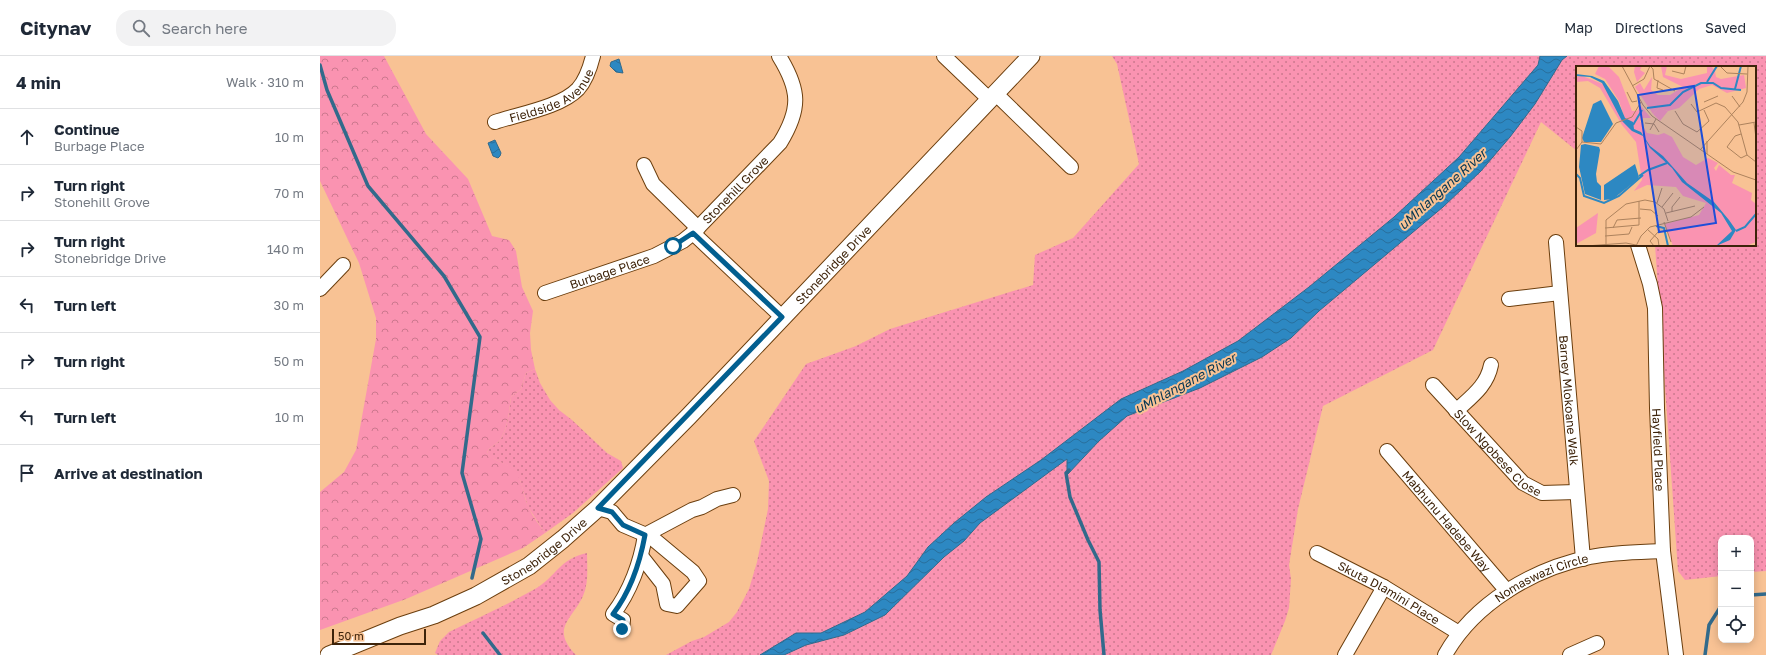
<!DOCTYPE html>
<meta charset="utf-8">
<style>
:root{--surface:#fff;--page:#f2f2f3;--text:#1f2937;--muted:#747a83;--line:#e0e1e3}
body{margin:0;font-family:"Golos Text",sans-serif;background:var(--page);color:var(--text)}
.controls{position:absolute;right:12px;bottom:12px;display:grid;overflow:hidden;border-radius:8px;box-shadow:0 2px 10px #0003}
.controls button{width:36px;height:36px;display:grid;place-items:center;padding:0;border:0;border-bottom:1px solid var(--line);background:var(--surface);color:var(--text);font:20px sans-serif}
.scale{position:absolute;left:12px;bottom:10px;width:94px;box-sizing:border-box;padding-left:4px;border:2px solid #3d230a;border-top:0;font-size:11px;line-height:14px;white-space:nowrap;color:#3d230a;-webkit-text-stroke:3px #f8c294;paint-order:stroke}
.stop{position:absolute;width:12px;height:12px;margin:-9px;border:3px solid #025f90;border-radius:50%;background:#fff}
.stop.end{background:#025f90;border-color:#fff;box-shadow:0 1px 4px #0008}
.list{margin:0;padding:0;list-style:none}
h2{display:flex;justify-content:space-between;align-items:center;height:52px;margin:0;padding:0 16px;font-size:17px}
h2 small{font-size:13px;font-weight:400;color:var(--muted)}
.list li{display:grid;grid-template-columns:26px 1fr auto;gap:12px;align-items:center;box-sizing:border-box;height:56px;padding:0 16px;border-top:1px solid var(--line)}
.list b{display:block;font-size:15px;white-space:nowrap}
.list p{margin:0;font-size:13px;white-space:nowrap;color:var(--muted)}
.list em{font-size:13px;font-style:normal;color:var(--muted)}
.icon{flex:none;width:22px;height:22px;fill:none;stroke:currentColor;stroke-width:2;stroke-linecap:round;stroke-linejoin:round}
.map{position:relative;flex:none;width:1446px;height:599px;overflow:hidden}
header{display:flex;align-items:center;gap:24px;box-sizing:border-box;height:56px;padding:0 20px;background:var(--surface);border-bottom:1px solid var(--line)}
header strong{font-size:19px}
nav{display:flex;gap:22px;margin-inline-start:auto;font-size:14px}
.search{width:280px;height:36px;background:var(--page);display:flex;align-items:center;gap:10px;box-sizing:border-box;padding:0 14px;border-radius:16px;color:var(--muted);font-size:15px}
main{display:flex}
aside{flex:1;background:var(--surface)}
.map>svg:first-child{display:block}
.grass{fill:url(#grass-dots)}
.forest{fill:url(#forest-crowns)}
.water{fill:url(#water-waves);stroke:#326a8b}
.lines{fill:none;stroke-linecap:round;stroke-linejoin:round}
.stream{stroke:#326a8b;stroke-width:3.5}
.minor-casing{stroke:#6b3e0e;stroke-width:16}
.tertiary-casing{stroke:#6b3e0e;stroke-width:19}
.minor{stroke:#fff;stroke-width:14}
.tertiary{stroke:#fff;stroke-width:17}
.route{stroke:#025f90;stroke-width:5}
.labels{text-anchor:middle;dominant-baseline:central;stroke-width:4;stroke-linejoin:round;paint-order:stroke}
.street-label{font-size:12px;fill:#3d230a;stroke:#f8c294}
.water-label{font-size:13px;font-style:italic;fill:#003452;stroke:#f8c294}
.inset-river{fill:none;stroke:#2d88c2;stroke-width:2}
.inset-road{fill:none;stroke:#ad825d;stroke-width:1}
.view{fill:#1d4ed8;fill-opacity:0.15;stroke:#1d4ed8;stroke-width:2}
.inset-edge{fill:none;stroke:#3d230a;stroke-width:2}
</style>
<header>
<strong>Citynav</strong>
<div class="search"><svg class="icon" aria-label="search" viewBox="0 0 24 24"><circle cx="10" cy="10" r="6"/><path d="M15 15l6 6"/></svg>Search here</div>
<nav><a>Map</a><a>Directions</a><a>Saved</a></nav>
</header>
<main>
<aside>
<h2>4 min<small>Walk · 310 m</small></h2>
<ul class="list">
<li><svg class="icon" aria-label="ahead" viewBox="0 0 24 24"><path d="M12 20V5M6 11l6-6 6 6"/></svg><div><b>Continue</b><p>Burbage Place</p></div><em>10 m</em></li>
<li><svg class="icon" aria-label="right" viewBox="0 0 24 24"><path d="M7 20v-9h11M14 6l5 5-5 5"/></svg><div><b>Turn right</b><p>Stonehill Grove</p></div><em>70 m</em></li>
<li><svg class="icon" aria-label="right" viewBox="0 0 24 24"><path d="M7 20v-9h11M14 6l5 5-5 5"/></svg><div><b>Turn right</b><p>Stonebridge Drive</p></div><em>140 m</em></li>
<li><svg class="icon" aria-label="left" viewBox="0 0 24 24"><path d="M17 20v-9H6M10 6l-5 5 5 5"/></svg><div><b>Turn left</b></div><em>30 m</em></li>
<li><svg class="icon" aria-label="right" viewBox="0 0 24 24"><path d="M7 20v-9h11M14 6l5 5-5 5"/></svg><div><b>Turn right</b></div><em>50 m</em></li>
<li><svg class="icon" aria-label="left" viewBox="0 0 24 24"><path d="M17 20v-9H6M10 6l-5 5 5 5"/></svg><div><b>Turn left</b></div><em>10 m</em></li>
<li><svg class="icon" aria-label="arrive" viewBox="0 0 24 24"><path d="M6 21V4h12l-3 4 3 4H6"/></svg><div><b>Arrive at destination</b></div></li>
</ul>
</aside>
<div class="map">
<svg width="1446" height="599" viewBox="0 0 1446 599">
<defs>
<pattern id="grass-dots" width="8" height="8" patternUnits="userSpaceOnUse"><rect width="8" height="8" fill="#fa93b1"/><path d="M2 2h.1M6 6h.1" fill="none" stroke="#cc788e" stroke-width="1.8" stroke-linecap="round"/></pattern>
<pattern id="forest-crowns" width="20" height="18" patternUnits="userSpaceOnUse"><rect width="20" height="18" fill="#fa93b1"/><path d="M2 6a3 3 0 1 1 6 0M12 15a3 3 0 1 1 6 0" fill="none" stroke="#cc788e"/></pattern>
<pattern id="water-waves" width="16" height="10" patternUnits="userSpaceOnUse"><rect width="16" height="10" fill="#2d88c2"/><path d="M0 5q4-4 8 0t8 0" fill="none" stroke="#286f9c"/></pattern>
</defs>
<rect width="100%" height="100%" fill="#f8c294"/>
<path class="grass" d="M 792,0 L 1446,0 L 1446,515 L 1431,516 L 1431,482 L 1401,482 L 1401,520 L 1365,524 L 1358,515 L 1335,189 L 1435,189 L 1435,11 L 1257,11 L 1257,95 L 1221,66 L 1113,294 L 1003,350 L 978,453 L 969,509 L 971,523 L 969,552 L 965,565 L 951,599 L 346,599 L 372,585 L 384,581 L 409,566 L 417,556 L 429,533 L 437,506 L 448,453 L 449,425 L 434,385 L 486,308 L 536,290 L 570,273 L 713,229 L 715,199 L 753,182 L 819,108 L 797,8 Z
M 215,313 L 220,327 L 230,344 L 239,354 L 252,364 L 287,397 L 301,405 L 303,412 L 253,457 L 225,477 L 208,451 L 200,424 L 188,410 L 170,401 L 167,396 C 171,389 175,390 179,385 C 188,374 189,355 191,341 L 201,333 L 206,317 Z
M 267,497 C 267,511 269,526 263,540 C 252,564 230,572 256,599 L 118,599 L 115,597 L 120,585 L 129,576 C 157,562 187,549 215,533 C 236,521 239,503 267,497 Z"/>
<path class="forest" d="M 0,0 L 64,0 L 106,78 L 148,123 L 172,180 L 189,184 L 196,195 L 202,231 L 213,255 L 210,277 L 211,294 L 215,313 L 206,317 L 201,333 L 191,341 C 189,355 188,374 179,385 C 175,390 171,389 167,396 C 173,406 187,406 195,415 C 203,425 203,439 208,450 C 212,460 219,468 225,477 L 203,492 L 86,543 L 0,574 L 0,436 L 24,416 L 36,394 L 56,283 L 56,262 L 39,207 L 0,125 Z"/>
<path class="water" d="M 1220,0 L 1247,0 L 1242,4 L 1215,48 L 1190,81 L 1161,115 L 1123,151 L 999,255 L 971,282 L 942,301 L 880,332 L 807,360 L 779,385 L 747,419 L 747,403 L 660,467 L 644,485 L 624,501 L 565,559 L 524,579 L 486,589 L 464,599 L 440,599 L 476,577 L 501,577 L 545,556 L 587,520 L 608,491 L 634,467 L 666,441 L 721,404 L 801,343 L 863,315 L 918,285 L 989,231 L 1074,161 L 1139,101 L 1218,9 Z
M 299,3 L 303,17 L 296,16 L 290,10 L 291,6 Z
M 175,84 L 181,97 L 180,100 L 178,102 L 173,100 L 168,87 Z"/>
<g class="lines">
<path class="stream" d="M 0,9 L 7,34 L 48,130 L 124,220 L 160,281 L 142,417 L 161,483 L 152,522
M 749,414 L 746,417 L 750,441 L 768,484 L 779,506 L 780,554 L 784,599
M 1431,539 L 1446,538
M 163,577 L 180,599
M 1385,599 L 1389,569 L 1401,550"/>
<defs>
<g id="minor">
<path d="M 624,0 L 669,43"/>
<path d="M 675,37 L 751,111"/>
<path id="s1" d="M 175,66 C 199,58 241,51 258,33 C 266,24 270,12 273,0"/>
<path d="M 324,109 L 333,128 L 378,172"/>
<path d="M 373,177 L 462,261"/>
<path id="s2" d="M 1236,186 L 1263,503"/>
<path id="s3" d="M 1318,189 L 1330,228 L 1335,252 L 1337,352 L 1343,495 L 1356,599"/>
<path d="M 0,233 L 23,209"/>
<path id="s4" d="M 225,237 L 334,200 L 363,185 L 373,177 L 460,87 C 481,53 480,34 459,0"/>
<path d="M 1189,243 L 1240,237"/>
<path id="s5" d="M 1113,329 L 1203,427 L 1222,437 L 1256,436"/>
<path d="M 1136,355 C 1151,341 1167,330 1171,309"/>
<path id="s6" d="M 1067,395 L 1187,535"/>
<path d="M 278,452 L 292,456 L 303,469 L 331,481 L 373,516 L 379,525 L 357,550 L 347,548 L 343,528 L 321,500"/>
<path id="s7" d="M 997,497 L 1064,531 L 1139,577"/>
<path d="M 302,573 L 303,564 L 293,558 C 310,536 321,506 325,479 L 372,454 L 382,451 L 397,443 L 413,439"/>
<path d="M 1025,599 L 1064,531"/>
<path id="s8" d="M 1125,599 C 1154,547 1213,513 1270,501 C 1294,496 1319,496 1343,495"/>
<path d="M 1250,599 L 1277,587"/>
</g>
<g id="tertiary">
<path id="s9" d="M 9,599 L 80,570 L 114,559 L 156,540 L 209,510 L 243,483 L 278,452 L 369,360 L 711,0"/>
</g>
</defs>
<use href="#minor" class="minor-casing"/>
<use href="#tertiary" class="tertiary-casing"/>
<use href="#minor" class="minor"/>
<use href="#tertiary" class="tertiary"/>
</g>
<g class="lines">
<path class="route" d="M 302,573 L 303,564 L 293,558 C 310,536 320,506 325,479 L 303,469 L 292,456 L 278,452 L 462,261 L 373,177 L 353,190"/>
</g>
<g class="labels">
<g class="street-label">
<text stroke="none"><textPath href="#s1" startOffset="64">Fieldside Avenue</textPath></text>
<text stroke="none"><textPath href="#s4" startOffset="221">Stonehill Grove</textPath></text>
<text stroke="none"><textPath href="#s9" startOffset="648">Stonebridge Drive</textPath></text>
<text stroke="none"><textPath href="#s4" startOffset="68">Burbage Place</textPath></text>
<text stroke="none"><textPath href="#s2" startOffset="159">Barney Mlokoane Walk</textPath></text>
<text stroke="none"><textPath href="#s3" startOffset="207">Hayfield Place</textPath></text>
<text stroke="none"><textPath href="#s5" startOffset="94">Slow Ngobese Close</textPath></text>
<text stroke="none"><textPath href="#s6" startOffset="92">Mabhunu Hadebe Way</textPath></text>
<text stroke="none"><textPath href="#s9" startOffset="240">Stonebridge Drive</textPath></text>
<text stroke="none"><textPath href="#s8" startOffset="127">Nomaswazi Circle</textPath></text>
<text stroke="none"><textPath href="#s7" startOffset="82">Skuta Dlamini Place</textPath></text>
</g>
<g class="water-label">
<text transform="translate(1122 133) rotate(-42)">uMhlangane River</text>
<text transform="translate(865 327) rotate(-28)">uMhlangane River</text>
</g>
</g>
<g transform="translate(1256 10)">
<rect width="180" height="180" fill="#f8c294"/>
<path d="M 23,0 L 32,0 L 43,11 L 56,45 L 61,45 L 65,40 L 75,52 L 67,52 L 64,55 L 71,67 L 82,69 L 88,67 L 96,71 L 107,91 L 120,99 L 132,92 L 142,97 L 138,102 L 140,105 L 143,99 L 155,109 L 159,109 L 156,117 L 176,127 L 175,134 L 180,138 L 180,176 L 170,180 L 97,180 L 89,158 L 123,149 L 130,137 L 107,130 L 100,121 L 71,119 L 58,125 L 66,114 L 60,76 L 46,59 L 24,22 L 12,15 L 0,16 L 0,11 L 6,10 L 27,18 L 45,52 L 48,50 L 43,35 L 29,13 L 19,8 ZM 83,42 L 92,45 L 84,55 L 77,48 ZM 22,147 L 20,167 L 0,178 L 0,162 Z" fill="#fa93b1"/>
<path d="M 59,0 L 66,0 L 64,4 L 69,7 L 61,16 L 58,6 ZM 85,0 L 91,0 L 89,9 L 105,13 L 131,7 L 131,0 L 135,0 L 139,5 L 140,11 L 145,13 L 168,9 L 170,22 L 151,27 L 136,19 L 123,23 L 103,42 L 92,45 L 83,42 L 77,48 L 59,21 L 64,17 L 68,24 L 76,11 L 75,24 L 82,29 L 94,29 L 107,21 L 87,11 Z" fill="#fa93b1"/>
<path d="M 0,8 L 16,10 L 28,15 L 42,35 L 49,52 L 57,56 L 58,63 L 65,66 L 74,80 L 87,90 L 111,117 L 138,136 L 153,154 L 160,164 L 154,174 L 140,180 L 156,165 L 145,147 L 106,116 L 96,102 L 74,82 L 67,70 L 56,65 L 46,55 L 26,17 L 14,11 L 0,10 ZM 25,34 L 37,58 L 25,76 L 8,76 L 6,72 L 17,38 ZM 9,78 L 23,81 L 24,84 L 20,108 L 21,116 L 25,120 L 25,134 L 9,128 L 3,101 L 5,79 ZM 59,98 L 63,111 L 62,113 L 37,133 L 28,134 L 28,119 Z" fill="#2d88c2"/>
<path class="inset-river" d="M 131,16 L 141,0M 159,23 L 165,0M 71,42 L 94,39 L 107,26 L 125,17 L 137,17 L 145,22 L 165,24M 57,59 L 66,44M 0,108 L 4,112 L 8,130 L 28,137 L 43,130 L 67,109M 63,110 L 72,104 L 91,97M 80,160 L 88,162 L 92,180M 160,165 L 169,161 L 180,148"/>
<path class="inset-road" d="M 46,0 L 67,39 L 76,50 L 157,106 L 180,114M 144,0 L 151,7 L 171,8M 96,5 L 108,8 L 110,0M 82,14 L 81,22 L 87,24M 56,20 L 68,13 L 74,0 L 77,3 L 78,13 L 99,25M 51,26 L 56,36 L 61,35M 156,30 L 164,41M 128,36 L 142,30M 115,38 L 121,46 L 140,37 L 149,41 L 162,56 L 171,89 L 180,96M 99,45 L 107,58 L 121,66 L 133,55 L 128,44M 69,57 L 78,58 L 83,66M 178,57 L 180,72M 163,59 L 180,56M 0,61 L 6,65 L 6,76M 74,64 L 80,53M 165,68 L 159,70 L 151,81 L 165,92 L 171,89M 131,75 L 131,88M 0,84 L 6,76 L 25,78 L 40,57 L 56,51 L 65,36M 124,84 L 167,36 L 171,26 L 172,0M 81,137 L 86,122M 86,141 L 97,127M 64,143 L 75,144 L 82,150M 96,146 L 96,141 L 104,131M 90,147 L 119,140M 88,156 L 95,176M 29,162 L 63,159 L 63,135M 37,162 L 41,154 L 65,152M 71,163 L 82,173 L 83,180M 29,170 L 53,168 L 56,161M 30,178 L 30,154 L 50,138 L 69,134 L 79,136 L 88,143 L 92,155M 10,180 L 50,177 L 60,179M 60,180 L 65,170 L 74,161 L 115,151 L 128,141M 78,180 L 74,175 L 82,166"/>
<path class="view" d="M 118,20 L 140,157 L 83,166 L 62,29 Z"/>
<rect width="180" height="180" class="inset-edge"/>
</g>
</svg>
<div class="controls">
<button>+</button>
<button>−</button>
<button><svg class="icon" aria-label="locate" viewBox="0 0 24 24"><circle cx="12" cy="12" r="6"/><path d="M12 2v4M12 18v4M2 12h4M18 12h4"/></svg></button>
</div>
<div class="scale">50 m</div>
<div class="stop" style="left:353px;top:190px"></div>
<div class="stop end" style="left:302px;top:573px"></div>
</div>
</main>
